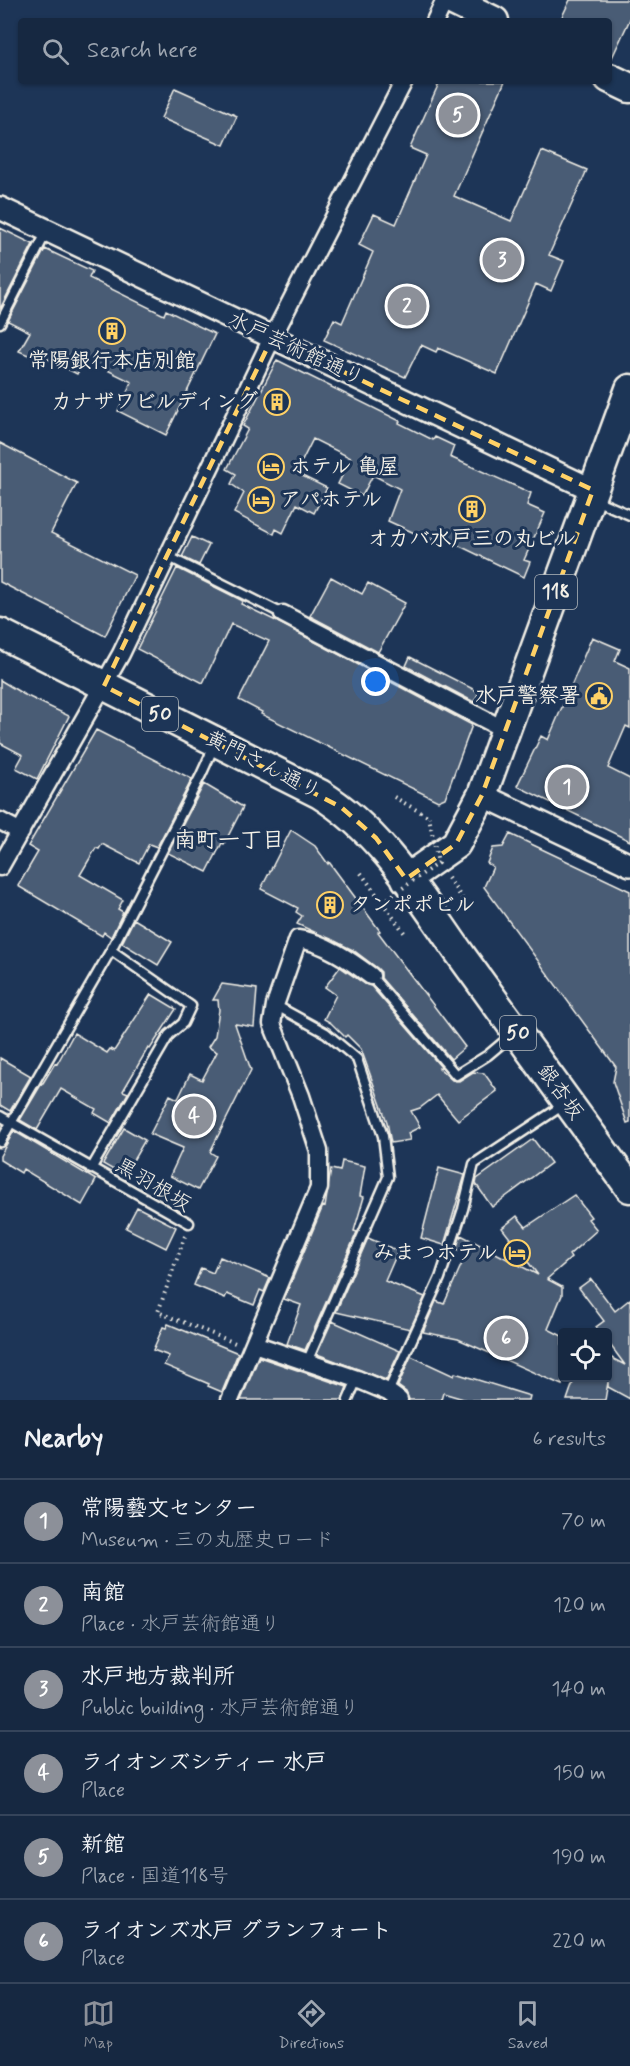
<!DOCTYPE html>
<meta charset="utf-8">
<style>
:root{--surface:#162841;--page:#23344c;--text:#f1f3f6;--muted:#9ea6b1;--line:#35445a;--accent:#8c9099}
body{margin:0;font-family:Mynerve,"Klee One",sans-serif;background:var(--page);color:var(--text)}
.controls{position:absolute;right:18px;bottom:18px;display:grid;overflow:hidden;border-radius:6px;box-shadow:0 2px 4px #0004}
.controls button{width:54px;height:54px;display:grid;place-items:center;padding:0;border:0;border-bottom:2px solid var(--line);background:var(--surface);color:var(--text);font:30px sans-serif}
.you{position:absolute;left:376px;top:682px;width:21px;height:21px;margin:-15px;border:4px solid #fff;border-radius:50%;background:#1a73e8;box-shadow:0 0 0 9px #1a73e833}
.badge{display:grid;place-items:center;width:39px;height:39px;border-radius:50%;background:var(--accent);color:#fff;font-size:20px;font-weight:700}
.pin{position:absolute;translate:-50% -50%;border:3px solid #fff;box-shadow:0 2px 6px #0006}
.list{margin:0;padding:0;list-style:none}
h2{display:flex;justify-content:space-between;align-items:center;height:78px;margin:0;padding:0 24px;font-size:26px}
h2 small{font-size:20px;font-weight:400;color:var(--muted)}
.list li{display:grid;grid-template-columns:39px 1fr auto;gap:18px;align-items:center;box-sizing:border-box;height:84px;padding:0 24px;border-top:2px solid var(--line)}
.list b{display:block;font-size:22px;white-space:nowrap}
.list p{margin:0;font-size:20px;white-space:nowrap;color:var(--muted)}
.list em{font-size:20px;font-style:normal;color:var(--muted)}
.icon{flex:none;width:33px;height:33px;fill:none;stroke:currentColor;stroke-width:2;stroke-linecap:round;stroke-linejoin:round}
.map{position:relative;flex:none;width:630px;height:1400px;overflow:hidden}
.search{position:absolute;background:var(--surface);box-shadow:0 2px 4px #0004;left:18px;right:18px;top:18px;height:66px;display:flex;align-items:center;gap:15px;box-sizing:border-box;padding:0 21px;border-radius:6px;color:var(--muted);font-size:22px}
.sheet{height:582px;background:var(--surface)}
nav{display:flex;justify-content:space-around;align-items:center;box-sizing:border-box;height:84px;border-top:2px solid var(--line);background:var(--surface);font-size:16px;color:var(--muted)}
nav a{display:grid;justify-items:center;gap:3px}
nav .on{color:var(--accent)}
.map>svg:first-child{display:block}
.building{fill:#485b74;stroke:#f4f1e8;stroke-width:1.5}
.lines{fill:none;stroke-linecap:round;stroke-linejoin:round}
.service-casing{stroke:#f4f1e8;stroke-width:13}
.minor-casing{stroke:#f4f1e8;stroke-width:21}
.tertiary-casing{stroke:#f4f1e8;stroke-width:26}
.trunk-casing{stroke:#f4f1e8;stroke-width:33}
.path{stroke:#f4f1e8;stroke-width:4;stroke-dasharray:1.5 4.5;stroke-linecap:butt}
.service{stroke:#1d3557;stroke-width:8}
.minor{stroke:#1d3557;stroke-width:16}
.tertiary{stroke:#1d3557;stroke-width:21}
.trunk{stroke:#1d3557;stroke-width:28}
.path-bridge{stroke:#f4f1e8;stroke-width:4;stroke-dasharray:1.5 4.5;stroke-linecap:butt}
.marked{fill:none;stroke:#ffd166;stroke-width:4.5;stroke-dasharray:12 8;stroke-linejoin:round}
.labels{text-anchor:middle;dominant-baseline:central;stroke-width:6;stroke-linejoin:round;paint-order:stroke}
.shield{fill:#1d3557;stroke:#b4b9bc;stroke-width:1.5}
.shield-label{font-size:20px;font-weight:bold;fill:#f4f1e8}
.street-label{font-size:21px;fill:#f4f1e8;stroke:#1d3557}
.poi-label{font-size:21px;font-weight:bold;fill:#f4f1e8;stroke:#1d3557;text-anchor:end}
.neighbourhood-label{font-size:22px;font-weight:bold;fill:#f4f1e8;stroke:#1d3557}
</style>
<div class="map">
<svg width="630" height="1400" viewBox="0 0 630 1400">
<rect width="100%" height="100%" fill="#1d3557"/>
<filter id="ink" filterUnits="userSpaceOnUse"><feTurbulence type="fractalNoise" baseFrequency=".0167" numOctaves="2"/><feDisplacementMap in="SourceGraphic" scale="12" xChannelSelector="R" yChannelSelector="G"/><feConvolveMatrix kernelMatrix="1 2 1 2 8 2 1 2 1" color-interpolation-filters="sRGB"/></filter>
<g filter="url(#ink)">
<path class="building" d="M 570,0 L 630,0 L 630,19 L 610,62 L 609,21 L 560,21 Z
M 440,81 L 505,81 L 454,196 L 511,221 L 542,151 L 587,170 L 549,255 L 564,261 L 551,291 L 536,284 L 497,374 L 438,348 L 436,352 L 421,345 L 405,377 L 324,340 L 334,319 L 342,323 L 373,252 L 359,245 L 374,214 L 396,224 L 426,155 L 410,148 Z
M 175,88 L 237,116 L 224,145 L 161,118 Z
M 0,228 L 33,244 L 0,309 Z
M 45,249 L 92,271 L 89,278 L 164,315 L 166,310 L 215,334 L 166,435 L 118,411 L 132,382 L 85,359 L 77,374 L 38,354 L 35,358 L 19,351 L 30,332 L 8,321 Z
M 277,360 L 400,421 L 399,423 L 433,440 L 435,437 L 454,446 L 450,457 L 531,493 L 527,505 L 545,513 L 524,560 L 530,562 L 524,577 L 435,534 L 432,541 L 388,521 L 400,489 L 373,475 L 362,496 L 338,484 L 351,458 L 313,439 L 296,473 L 327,488 L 314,513 L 297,504 L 283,533 L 276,529 L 274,534 L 234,513 L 244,493 L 231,484 L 236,474 L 227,469 L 248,429 L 243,426 Z
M 0,443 L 77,483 L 51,533 L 135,575 L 105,636 L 0,582 Z
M 192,537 L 209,545 L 199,565 L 182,557 Z
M 177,568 L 243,601 L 241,604 L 274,620 L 472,725 L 445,798 L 438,801 L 261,714 L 262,712 L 239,700 L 269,641 L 231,624 L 203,683 L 137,649 Z
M 331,577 L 362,594 L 368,583 L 405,603 L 378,652 L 310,616 Z
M 592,637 L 620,649 L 615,661 L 630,668 L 630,728 L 626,726 L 608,768 L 630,779 L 630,841 L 517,786 L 541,736 L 548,740 Z
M 410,657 L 479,692 L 474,702 L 406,666 Z
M 0,680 L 23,694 L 69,716 L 37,779 L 16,768 L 23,755 L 0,743 Z
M 96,730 L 192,779 L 157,847 L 149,844 L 139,863 L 102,844 L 99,849 L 96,848 L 80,875 L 123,900 L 118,909 L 123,912 L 111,937 L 104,932 L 102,936 L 18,886 L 38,852 L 28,846 Z
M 204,784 L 243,807 L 224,844 L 222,843 L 207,872 L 168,853 Z
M 291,830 L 315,846 L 328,864 L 329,862 L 380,931 L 378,932 L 465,1047 L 451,1059 L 381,978 L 381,972 L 377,968 L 353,950 L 297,924 L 302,916 L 296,912 L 298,908 L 261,889 Z
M 510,834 L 630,891 L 630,1122 L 627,1123 L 613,1082 L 616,1067 L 484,887 L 493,867 L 487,863 L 493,848 L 503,847 Z
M 134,919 L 172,942 L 158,965 L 122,943 Z
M 340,967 L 365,984 L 371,986 L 441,1067 L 439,1068 L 452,1080 L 459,1081 L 473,1072 L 484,1073 L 497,1091 L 458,1120 L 437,1095 L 420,1108 L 411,1111 L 420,1127 L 408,1133 L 410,1140 L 391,1143 L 387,1122 L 361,1049 L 347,1035 L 345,1037 L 331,1023 L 324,1019 L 336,995 L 325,987 Z
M 222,984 L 257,989 L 254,1027 L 235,1024 L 251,1070 L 210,1152 L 216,1156 L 198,1190 L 170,1176 L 183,1148 L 150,1134 L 170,1095 L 178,1099 L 190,1074 L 202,1080 L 217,1052 L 208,1047 L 215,1036 L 219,1010 L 218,1000 L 213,1000 Z
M 151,994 L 176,1009 L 150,1049 L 148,1048 L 123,1091 L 128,1093 L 111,1123 L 94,1113 L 96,1109 L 61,1089 L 37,1130 L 20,1120 L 42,1083 L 43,1083 L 55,1063 L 57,1064 L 74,1033 L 107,1053 L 110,1049 L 114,1051 Z
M 0,1058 L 31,1076 L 10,1111 L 0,1105 Z
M 124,1128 L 145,1140 L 124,1176 L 103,1164 Z
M 14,1131 L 96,1180 L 82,1205 L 23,1169 L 21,1173 L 0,1160 L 0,1156 Z
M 533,1139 L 551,1163 L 492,1207 L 476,1184 L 477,1179 Z
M 342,1161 L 365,1166 L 360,1196 L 364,1197 L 354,1231 L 357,1232 L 305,1350 L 287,1344 L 301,1305 L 284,1299 L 323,1206 L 325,1207 L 331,1169 L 340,1171 Z
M 439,1168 L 465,1175 L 444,1245 L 421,1238 Z
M 574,1195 L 591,1217 L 588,1219 L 597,1230 L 569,1255 L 571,1258 L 547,1279 L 562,1287 L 562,1295 L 548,1329 L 562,1336 L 562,1385 L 458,1339 L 423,1332 L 436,1301 L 444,1304 L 467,1252 L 456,1249 L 461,1235 L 538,1275 L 502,1228 L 517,1216 L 526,1227 Z
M 137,1207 L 176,1227 L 166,1248 L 126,1228 Z
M 368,1238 L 398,1251 L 385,1281 L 425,1297 L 410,1329 L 336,1312 Z
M 220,1257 L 270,1278 L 264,1292 L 260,1290 L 254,1305 L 227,1294 L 225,1298 L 194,1285 L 201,1268 L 213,1273 Z
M 591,1279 L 615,1311 L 630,1299 L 630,1399 L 608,1387 L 608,1382 L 605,1400 L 567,1400 L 575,1377 L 608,1377 L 608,1356 L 625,1365 L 608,1342 L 608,1332 L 600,1332 L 596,1327 L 604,1321 L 579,1288 Z
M 332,1321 L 400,1351 L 386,1380 L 317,1354 Z
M 168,1324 L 238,1353 L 222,1392 L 208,1386 L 209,1384 L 164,1365 L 169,1356 L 153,1350 L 163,1327 L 166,1328 Z
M 411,1356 L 454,1376 L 455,1373 L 530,1396 L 529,1400 L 467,1400 L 443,1393 L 441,1400 L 409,1400 L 406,1392 L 398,1386 Z
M 259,1357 L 347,1387 L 342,1400 L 241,1400 Z"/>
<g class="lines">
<defs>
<path id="service" d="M 0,323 L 47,231
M 593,499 L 630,515
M 167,556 L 283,614
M 371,976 L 456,1075 L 488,1055 L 513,1034
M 275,1005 L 326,1033 L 357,1059 L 383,1136 L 388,1177 L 307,1362
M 0,1116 L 189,1223
M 0,1142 L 111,950 L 201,775 L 215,744
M 91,1169 L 169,1035 L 183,1023 L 191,1006 L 111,950
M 388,1392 L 440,1278 L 463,1209 L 474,1164 L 565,1104
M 348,1400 L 357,1379"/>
<path id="minor" d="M 435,21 L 445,0
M 283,614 L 505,730
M 0,821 L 21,832
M 0,867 L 121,654 L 272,338 L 404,81
M 254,1344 L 357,1379 L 388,1392 L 399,1400
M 230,1400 L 319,1188 L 319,1151 L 301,1096 L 272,1024 L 275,1005 L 298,939 C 324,942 351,961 371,976"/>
<path id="tertiary" d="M 0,208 L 593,490
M 482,795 L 630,865"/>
<path id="trunk" d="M 451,0 L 494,21
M 609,78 L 630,88
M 0,633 L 320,794 C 383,833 421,899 463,958 C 519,1035 574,1111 630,1188
M 406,879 L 456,844 L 482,795 L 630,389"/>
</defs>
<use href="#service" class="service-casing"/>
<use href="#minor" class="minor-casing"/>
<use href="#tertiary" class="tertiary-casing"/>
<use href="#trunk" class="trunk-casing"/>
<path class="path" d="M 394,797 L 429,817
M 361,873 L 406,935
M 448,878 L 466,904
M 185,1236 L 158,1312 L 235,1343"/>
<use href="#service" class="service"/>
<use href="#minor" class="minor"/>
<use href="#tertiary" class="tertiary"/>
<use href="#trunk" class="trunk"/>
<path class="path-bridge" d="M 383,902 L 438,863 L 429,817"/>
</g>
</g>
<path class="marked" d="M 272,338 L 593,490 L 482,795 L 456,844 L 406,879 L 376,838 L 341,807 L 104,686 Z"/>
<defs>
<symbol id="building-ring" viewBox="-11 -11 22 22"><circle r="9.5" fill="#1d3557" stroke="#ffd166" stroke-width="1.5"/><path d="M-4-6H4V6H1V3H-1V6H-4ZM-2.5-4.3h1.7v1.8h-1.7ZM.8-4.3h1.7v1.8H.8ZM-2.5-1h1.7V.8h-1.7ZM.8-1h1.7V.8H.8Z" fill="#ffd166"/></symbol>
<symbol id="hotel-ring" viewBox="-11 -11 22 22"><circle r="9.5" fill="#1d3557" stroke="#ffd166" stroke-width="1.5"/><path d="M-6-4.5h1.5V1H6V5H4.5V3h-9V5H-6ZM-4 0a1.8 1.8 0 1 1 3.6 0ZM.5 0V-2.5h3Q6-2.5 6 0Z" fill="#ffd166"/></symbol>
<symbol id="civic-ring" viewBox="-11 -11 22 22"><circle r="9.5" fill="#1d3557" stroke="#ffd166" stroke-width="1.5"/><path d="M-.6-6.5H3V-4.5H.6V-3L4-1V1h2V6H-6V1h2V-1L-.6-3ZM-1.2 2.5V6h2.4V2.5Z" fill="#ffd166"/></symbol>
</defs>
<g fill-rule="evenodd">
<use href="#building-ring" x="97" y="316" width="30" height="30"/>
<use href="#building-ring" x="262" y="387" width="30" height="30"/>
<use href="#hotel-ring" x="256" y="452" width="30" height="30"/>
<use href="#hotel-ring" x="246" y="485" width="30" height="30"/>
<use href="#building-ring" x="457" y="494" width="30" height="30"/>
<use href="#civic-ring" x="584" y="681" width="30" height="30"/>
<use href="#building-ring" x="315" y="890" width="30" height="30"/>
<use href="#hotel-ring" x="502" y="1238" width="30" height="30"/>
</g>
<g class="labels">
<g class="shield">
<rect x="535" y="575" width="42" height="34" rx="4.5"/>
<rect x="142" y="697" width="36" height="34" rx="4.5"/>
<rect x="500" y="1016" width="36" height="34" rx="4.5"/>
</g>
<g class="shield-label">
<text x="556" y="592">118</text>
<text x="160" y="714">50</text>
<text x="518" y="1033">50</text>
</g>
<g class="street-label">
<text transform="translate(296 349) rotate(25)">水戸芸術館通り</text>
<text transform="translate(263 765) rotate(27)">黄門さん通り</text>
<text transform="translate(560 1092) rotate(54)">銀杏坂</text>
<text transform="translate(153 1185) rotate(31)">黒羽根坂</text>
</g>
<g class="poi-label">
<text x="112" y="361" text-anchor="middle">常陽銀行本店別館</text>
<text x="258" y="402">カナザワビルディング</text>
<text x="290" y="467" text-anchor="start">ホテル 亀屋</text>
<text x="280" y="500" text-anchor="start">アパホテル</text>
<text x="472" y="539" text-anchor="middle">オカバ水戸三の丸ビル</text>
<text x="580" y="696">水戸警察署</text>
<text x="350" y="905" text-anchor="start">タンポポビル</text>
<text x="498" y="1253">みまつホテル</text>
</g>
<g class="neighbourhood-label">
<text x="229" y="841">南町一丁目</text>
</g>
</g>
</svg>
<div class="controls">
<button><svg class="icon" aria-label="locate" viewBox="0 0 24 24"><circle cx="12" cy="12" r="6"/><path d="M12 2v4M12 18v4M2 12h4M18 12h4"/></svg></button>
</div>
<div class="you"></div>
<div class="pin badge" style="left:567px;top:787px">1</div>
<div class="pin badge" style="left:407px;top:306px">2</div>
<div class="pin badge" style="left:502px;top:260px">3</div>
<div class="pin badge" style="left:194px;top:1116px">4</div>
<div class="pin badge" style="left:458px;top:115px">5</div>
<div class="pin badge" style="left:506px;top:1338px">6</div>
<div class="search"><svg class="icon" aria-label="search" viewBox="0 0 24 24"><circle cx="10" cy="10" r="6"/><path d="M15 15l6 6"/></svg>Search here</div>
</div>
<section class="sheet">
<h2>Nearby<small>6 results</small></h2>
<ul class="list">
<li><span class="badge">1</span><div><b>常陽藝文センター</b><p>Museum · 三の丸歴史ロード</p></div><em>70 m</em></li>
<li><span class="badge">2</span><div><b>南館</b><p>Place · 水戸芸術館通り</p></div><em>120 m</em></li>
<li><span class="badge">3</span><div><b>水戸地方裁判所</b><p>Public building · 水戸芸術館通り</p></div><em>140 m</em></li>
<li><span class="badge">4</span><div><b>ライオンズシティー 水戸</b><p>Place</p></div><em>150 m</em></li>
<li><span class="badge">5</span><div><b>新館</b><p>Place · 国道118号</p></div><em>190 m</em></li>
<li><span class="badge">6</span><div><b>ライオンズ水戸 グランフォート</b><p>Place</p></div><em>220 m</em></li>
</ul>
</section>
<nav>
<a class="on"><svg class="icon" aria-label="map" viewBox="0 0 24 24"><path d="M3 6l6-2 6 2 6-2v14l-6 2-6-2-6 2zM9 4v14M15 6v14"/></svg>Map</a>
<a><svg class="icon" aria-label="directions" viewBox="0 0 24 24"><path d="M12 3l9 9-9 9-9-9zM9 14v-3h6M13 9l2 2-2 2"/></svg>Directions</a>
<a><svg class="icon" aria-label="saved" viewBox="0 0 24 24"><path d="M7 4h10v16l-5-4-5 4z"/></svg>Saved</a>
</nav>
